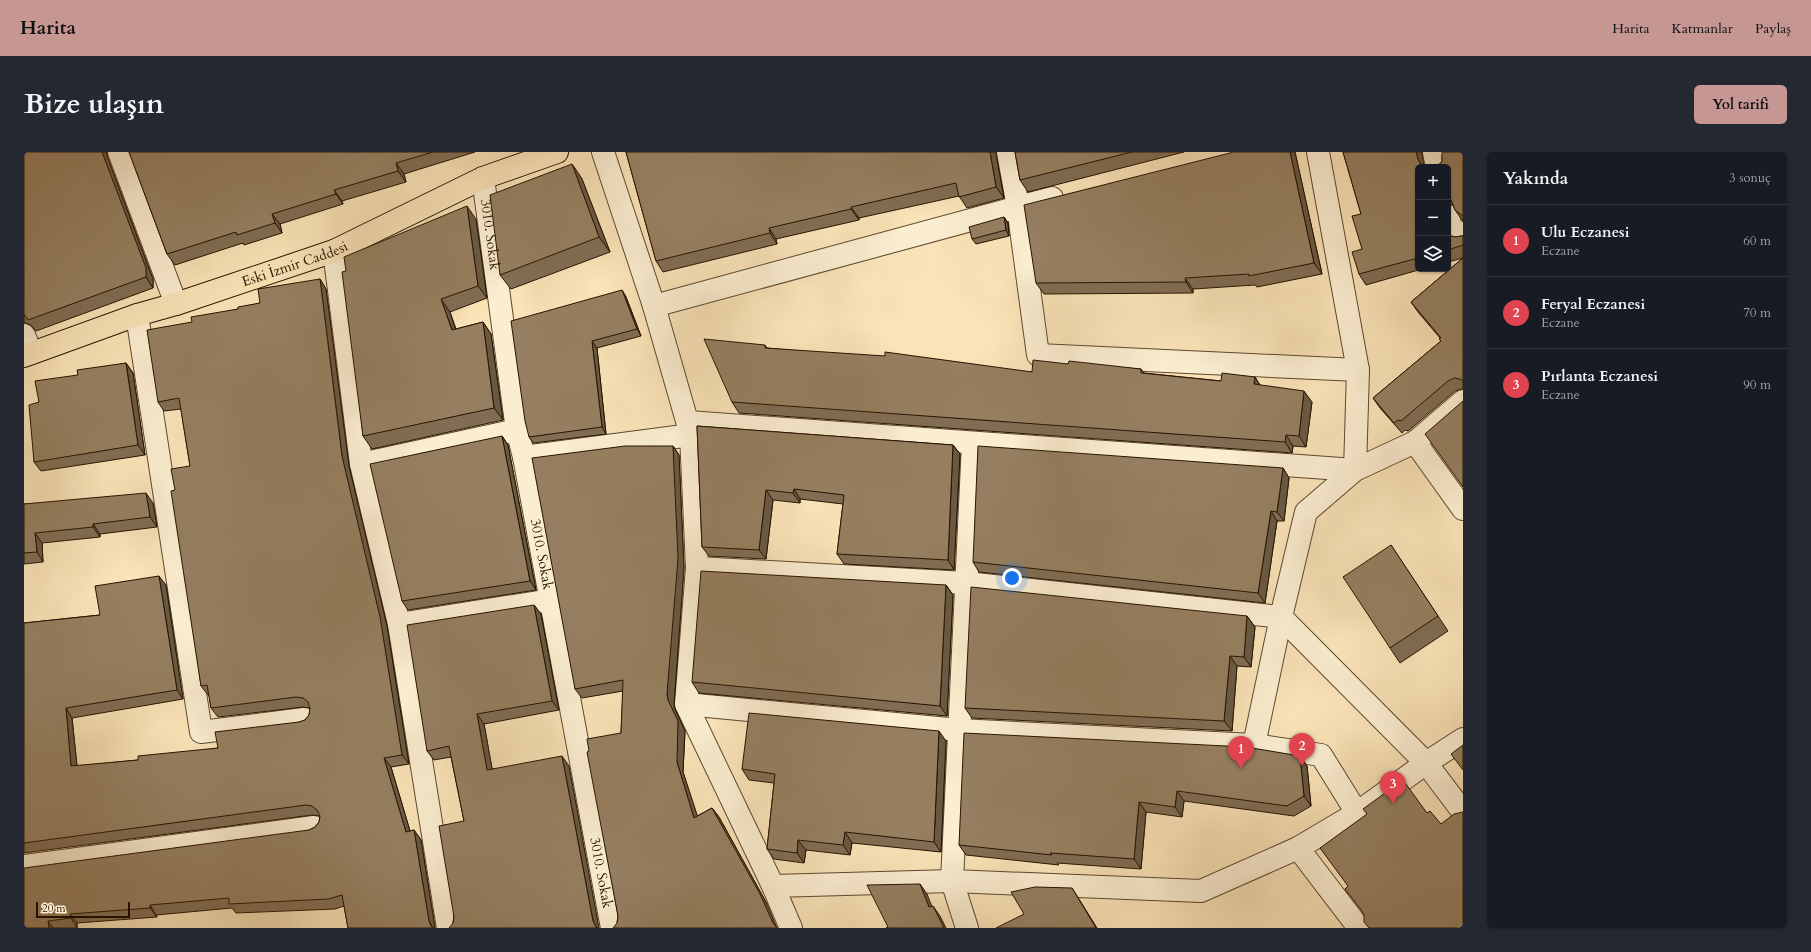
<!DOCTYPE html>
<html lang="tr">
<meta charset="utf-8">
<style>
:root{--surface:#171b24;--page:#242831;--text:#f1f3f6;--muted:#9ea1a6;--line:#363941;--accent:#c59692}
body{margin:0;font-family:Cardo,serif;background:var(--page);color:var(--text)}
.controls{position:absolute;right:12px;top:12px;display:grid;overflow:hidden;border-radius:6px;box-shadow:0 1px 3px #0004}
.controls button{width:36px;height:36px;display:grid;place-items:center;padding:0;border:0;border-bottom:1px solid var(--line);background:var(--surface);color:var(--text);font:20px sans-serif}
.scale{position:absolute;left:12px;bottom:10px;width:94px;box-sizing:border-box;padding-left:4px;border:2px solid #281301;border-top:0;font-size:11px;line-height:14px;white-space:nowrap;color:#281301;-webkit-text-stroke:3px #fbedd0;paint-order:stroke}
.you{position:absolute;left:988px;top:426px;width:14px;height:14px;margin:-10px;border:3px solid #fff;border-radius:50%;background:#1a73e8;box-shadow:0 0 0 6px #1a73e833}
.badge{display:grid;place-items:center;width:26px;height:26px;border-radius:50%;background:var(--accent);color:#fff;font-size:13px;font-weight:700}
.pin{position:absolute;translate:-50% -33px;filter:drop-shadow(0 1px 2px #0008)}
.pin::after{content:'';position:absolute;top:21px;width:14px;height:12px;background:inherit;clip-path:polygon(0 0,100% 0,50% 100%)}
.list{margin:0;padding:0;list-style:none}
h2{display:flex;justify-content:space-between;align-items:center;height:52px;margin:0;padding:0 16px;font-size:17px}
h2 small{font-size:13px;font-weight:400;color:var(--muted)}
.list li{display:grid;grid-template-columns:26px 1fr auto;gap:12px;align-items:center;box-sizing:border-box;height:72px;padding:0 16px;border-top:1px solid var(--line)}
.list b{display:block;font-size:15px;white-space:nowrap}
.list p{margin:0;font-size:13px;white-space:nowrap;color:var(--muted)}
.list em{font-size:13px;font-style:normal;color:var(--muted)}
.icon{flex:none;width:22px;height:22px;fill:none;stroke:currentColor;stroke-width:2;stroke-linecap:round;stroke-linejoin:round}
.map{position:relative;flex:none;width:1439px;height:776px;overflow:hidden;border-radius:6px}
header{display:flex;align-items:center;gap:24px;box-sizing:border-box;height:56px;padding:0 20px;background:var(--accent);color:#111}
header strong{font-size:19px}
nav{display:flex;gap:22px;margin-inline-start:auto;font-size:14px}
.intro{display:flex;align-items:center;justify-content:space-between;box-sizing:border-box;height:96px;padding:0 24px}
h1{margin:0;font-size:28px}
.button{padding:10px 18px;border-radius:6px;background:var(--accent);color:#111;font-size:14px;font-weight:700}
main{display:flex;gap:24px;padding:0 24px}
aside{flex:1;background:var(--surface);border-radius:6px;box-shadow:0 1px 3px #0004}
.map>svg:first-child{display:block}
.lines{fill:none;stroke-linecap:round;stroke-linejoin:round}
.minor-casing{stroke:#5c472e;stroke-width:24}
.primary-casing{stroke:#281301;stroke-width:24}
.minor{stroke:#fbedd0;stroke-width:22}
.primary{stroke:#f9e3b7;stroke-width:22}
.wall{fill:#806d53;stroke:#281301}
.shaded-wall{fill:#685943;stroke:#281301}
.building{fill:#957f60;stroke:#281301}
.labels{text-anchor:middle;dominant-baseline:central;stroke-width:3;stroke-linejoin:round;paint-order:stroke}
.street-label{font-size:14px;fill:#281301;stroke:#fbedd0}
</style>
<header>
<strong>Harita</strong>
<nav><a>Harita</a><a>Katmanlar</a><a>Paylaş</a></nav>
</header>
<div class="intro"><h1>Bize ulaşın</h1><a class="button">Yol tarifi</a></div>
<main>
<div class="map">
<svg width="1439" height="776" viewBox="0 0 1439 776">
<rect width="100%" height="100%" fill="#f9e3b7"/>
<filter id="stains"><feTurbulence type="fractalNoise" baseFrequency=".005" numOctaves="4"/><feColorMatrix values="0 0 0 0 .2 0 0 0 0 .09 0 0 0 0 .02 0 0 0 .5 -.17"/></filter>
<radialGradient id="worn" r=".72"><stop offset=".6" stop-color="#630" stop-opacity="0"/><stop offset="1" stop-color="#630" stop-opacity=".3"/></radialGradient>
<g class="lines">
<defs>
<g id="minor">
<path d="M 95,0 L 152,152"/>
<path d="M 579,0 L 630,154 L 667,283 L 673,416 L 662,552 L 749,734 L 767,776"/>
<path d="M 984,0 L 994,55 L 1014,203 L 1334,218"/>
<path d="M 1410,0 L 1413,15"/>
<path id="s1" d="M 459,26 L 493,278 L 500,305 L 588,776"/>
<path d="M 1424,64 L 1427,76 L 1439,83"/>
<path d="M 310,99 L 337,312 L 375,472 L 424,776"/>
<path d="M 630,154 L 1028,46"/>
<path d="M 113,163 L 177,580 L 280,567"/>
<path d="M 0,183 L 7,201"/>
<path d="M 664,270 L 1331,318 L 1334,218 L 1294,0"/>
<path d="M 1391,290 L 1439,357"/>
<path d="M 500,305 L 667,283"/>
<path d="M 337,312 L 493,278"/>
<path d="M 673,416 L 942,431 L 1257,465 L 1402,611 L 1439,660"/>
<path d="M 375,472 L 527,448"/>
<path d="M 662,552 L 935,578 L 1230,593 L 1297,603 L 1333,661"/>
<path d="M 1230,593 L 1257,465 L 1282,360 L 1331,318 L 1391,290 L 1439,249"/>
<path d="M 1274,696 L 1335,776"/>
<path d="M 0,714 L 290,675"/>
<path d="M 749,734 L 928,729 L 1177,739 L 1274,696 L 1333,661 L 1402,611 L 1439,587"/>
<path d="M 943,776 L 928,729 L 949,291"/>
</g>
<g id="primary">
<path id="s2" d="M 0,204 L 113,163 L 152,152 L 310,99 L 459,26 L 533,0"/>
</g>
</defs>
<use href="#minor" class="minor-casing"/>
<use href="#primary" class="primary-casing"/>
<use href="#minor" class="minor"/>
<use href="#primary" class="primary"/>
</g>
<path class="wall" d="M 0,0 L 83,0 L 83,4 L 129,127 L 129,136 L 12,179 L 7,173 L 2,171 L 0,171 Z
M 105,0 L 451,0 L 380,22 L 382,30 L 318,49 L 319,52 L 256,72 L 258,81 L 220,93 L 219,91 L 151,113 L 143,102 Z
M 602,0 L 972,0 L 972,2 L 980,46 L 943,56 L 935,44 L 835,66 L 835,68 L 752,87 L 753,92 L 639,120 L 632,109 Z
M 991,0 L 1160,0 L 1004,40 L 996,28 Z
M 1208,0 L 1271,0 L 1298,122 L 1233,135 L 1231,133 L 1169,137 L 1169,141 L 1020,142 L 1012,131 Z
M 1319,0 L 1398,0 L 1394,15 L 1394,117 L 1398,117 L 1342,133 L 1335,122 L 1338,97 L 1337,62 Z
M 1439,0 L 1439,69 L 1431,58 L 1429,53 L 1427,52 L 1424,52 L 1424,15 L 1414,14 L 1418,9 L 1418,3 Z
M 548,12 L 558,27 L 586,100 L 487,137 L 476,123 Z
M 980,65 L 984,71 L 985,84 L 952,92 L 948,87 Z
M 452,67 L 463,146 L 426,160 L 432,177 L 459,170 L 467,182 L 479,268 L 348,297 L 339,284 L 322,119 Z
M 1424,83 L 1431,85 L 1438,84 L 1439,83 L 1439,106 L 1424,110 Z
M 1439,106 L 1439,237 L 1437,237 L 1431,239 L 1384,279 L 1381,278 L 1378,281 L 1356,256 L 1349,246 L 1417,189 L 1416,186 L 1394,160 L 1387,150 Z
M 296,127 L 302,137 L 325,314 L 363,474 L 385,612 L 367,615 L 386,679 L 390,678 L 397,688 L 411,776 L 324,776 L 320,754 L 311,757 L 212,761 L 208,756 L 132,763 L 133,765 L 53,771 L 53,776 L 0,776 L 285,678 L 291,675 L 295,670 L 296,664 L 288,663 L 0,701 L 0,471 L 76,463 L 142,433 L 159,547 L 48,566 L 53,614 L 114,608 L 194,596 L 275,570 L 281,568 L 285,563 L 286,556 L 279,555 L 194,565 L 187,556 L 185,543 L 184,543 L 177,534 L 151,338 L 166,314 L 157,257 L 140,259 L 134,250 L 168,170 L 236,151 Z
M 598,138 L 602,145 L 617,184 L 573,196 L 582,282 L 509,291 L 505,285 Z
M 741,193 L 743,196 L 1008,220 L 1044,212 L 1117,217 L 1120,221 L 1197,229 L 1231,225 L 1236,233 L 1288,250 L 1282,295 L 1269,294 L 1268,301 L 715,261 L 708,250 Z
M 102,211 L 109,221 L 121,303 L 17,319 L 10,310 L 15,250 L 54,223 Z
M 673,274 L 929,293 L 936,302 L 930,418 L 820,412 L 813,402 L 819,352 L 776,347 L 776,351 L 749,348 L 742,407 L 685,404 L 678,395 Z
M 478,284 L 484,293 L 512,438 L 384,458 L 378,449 Z
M 649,294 L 655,303 L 660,416 L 650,551 L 651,557 L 661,579 L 659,620 L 673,664 L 688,656 L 695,665 L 743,752 L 593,771 L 594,764 L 565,599 L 597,581 L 599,539 L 558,546 L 551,537 Z
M 1259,316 L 1265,326 L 1260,369 L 1253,369 L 1241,451 L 955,420 L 949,410 Z
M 129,351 L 133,375 L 76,382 L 76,385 L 18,391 L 19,410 L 0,412 L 0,352 Z
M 1367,393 L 1424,479 L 1376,511 L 1366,496 Z
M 922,433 L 929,443 L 923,564 L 675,541 L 668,530 Z
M 510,453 L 517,462 L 535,558 L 460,572 L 468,617 L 545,614 L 429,771 L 440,669 L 427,605 L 410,608 L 403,599 Z
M 1223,464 L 1231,475 L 1227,515 L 1213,514 L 1208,579 L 948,566 L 941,556 Z
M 922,589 L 917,700 L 828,691 L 826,703 L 782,698 L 780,711 L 750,707 L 743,697 L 750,631 L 725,628 L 718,617 Z
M 1276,604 L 1283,614 L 1287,654 L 1270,664 L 1160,649 L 1158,665 L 1122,660 L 1117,717 L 1033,711 L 1035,713 L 942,703 L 935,693 Z"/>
<path class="shaded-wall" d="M 78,0 L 83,0 L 83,4 L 129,127 L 129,136 L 122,125 Z
M 966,0 L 972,0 L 972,2 L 980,46 L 972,35 Z
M 1266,0 L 1271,0 L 1298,122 L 1290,111 Z
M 1392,0 L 1398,0 L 1398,2 L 1400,15 L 1398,15 L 1394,7 Z
M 372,11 L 380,22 L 382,30 L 374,19 Z
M 548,12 L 558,27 L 586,100 L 575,85 Z
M 310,38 L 318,49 L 319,52 L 312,42 Z
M 443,54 L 452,67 L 463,146 L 454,134 Z
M 827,55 L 835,66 L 835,68 L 827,57 Z
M 248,62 L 256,72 L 258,81 L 251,71 Z
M 980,65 L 984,71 L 985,84 L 982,78 Z
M 745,76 L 752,87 L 753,92 L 746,81 Z
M 1161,126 L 1169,137 L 1169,141 L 1162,130 Z
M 296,127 L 302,137 L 325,314 L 363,474 L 385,612 L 378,603 L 318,304 Z
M 598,138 L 602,145 L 617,184 L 613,177 Z
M 417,147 L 426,160 L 436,191 L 428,178 Z
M 459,170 L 467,182 L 479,268 L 470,256 Z
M 568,189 L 573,196 L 582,282 L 578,275 Z
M 102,211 L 109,221 L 121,303 L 114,293 Z
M 1231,225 L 1238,237 L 1230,232 Z
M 1280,239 L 1288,250 L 1282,295 L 1275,284 Z
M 1262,283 L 1269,294 L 1268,301 L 1261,290 Z
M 478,284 L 484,293 L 512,438 L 506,429 Z
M 929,293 L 936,302 L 930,418 L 924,408 Z
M 649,294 L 655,303 L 660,416 L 650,551 L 651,557 L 661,579 L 659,620 L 677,675 L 670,666 L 653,610 L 643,542 Z
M 1259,316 L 1265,326 L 1260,369 L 1253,360 Z
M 770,337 L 776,347 L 776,351 L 769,341 Z
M 742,338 L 749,348 L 742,407 L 735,398 Z
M 122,341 L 129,351 L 133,375 L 126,365 Z
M 1247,359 L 1253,369 L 1241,451 L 1234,441 Z
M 69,372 L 76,382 L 76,385 L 69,375 Z
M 11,381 L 18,391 L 19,410 L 13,400 Z
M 135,424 L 142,433 L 159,547 L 153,538 Z
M 922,433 L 929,443 L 923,564 L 916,554 Z
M 510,453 L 517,462 L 535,558 L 528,549 Z
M 1223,464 L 1231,475 L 1227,515 L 1220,505 Z
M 1206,504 L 1213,514 L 1208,579 L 1200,569 Z
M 42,556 L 48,566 L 54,623 L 47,614 Z
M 453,562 L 460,572 L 470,627 L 463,618 Z
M 915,579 L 922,589 L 917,700 L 910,690 Z
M 538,604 L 545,614 L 575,776 L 573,776 L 569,769 Z
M 1276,604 L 1283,614 L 1287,654 L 1280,644 Z
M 360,606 L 367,615 L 389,689 L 382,680 Z
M 1153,639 L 1160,649 L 1158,665 L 1151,655 Z
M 1115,650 L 1122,660 L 1117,717 L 1110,707 Z
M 688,656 L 695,665 L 743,752 L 753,776 L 749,771 Z
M 390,678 L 397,688 L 411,776 L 409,776 L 405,769 Z
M 821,680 L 828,691 L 826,703 L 819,693 Z
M 774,688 L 782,698 L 780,711 L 773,701 Z
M 896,732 L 903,742 L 912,765 L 905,755 Z
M 1048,736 L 1055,747 L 1073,776 L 1072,776 Z
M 126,753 L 132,763 L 133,765 L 126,756 Z
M 909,754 L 916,764 L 922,776 L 920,776 Z
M 46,762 L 53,771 L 53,776 L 47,766 Z
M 24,769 L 29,776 L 25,776 Z"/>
<path class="building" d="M 0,0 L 78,0 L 122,116 L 122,125 L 4,168 L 0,162 Z
M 105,0 L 409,0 L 372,11 L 374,19 L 310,38 L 312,42 L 248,62 L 251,71 L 213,83 L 212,80 L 143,102 Z
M 602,0 L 966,0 L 972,35 L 935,45 L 932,31 L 827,55 L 827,57 L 745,76 L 746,81 L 632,109 Z
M 991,0 L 1108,0 L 996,28 Z
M 1208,0 L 1266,0 L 1290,111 L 1225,124 L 1225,122 L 1161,126 L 1162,130 L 1012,131 L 1000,53 L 1206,1 Z
M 1319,0 L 1392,0 L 1394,7 L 1397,13 L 1400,15 L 1394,15 L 1394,106 L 1335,122 L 1328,100 L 1338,97 L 1328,64 L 1337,62 Z
M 1418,0 L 1439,0 L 1439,64 L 1431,58 L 1426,45 L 1424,44 L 1424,15 L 1412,15 L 1414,14 L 1418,9 Z
M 548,12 L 575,85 L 476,123 L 466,43 Z
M 443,54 L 454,134 L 417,147 L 428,178 L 459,170 L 470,256 L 339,284 L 318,120 L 322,119 L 320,105 Z
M 980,65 L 982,78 L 948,87 L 945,75 Z
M 1424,83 L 1431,85 L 1438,84 L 1439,83 L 1439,93 L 1424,98 Z
M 1439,106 L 1439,229 L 1436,227 L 1430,226 L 1424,229 L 1377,269 L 1374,268 L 1370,271 L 1349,246 L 1417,189 L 1415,187 L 1417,186 L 1387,150 Z
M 296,127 L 318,304 L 356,465 L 378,603 L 360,606 L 382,680 L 390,678 L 405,769 L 407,774 L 410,776 L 324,776 L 318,743 L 304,747 L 205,752 L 205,746 L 126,753 L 126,756 L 46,762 L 47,766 L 24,769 L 25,776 L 0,776 L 0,716 L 285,678 L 291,675 L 295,670 L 296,664 L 293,658 L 288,654 L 282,653 L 0,691 L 0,471 L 76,463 L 71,434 L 135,424 L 153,538 L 42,556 L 47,614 L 114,608 L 114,604 L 194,596 L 191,580 L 275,570 L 281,568 L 285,563 L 286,556 L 284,550 L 279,546 L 272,545 L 187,556 L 183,533 L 177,534 L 147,339 L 151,338 L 147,317 L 166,314 L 155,246 L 134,250 L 123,178 L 168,170 L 167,165 L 214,157 L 214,155 L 236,151 L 234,137 Z
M 598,138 L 613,177 L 568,189 L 578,275 L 505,285 L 501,269 L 487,169 Z
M 680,187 L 741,193 L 741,196 L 861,204 L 861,200 L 1008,220 L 1009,208 L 1044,212 L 1045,209 L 1117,217 L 1117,221 L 1197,229 L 1198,221 L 1231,225 L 1230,232 L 1280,239 L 1275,284 L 1262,283 L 1261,290 L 708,250 Z
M 102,211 L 114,293 L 10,310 L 5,253 L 15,250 L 11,229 L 54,223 L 53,218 Z
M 1439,249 L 1439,335 L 1401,282 Z
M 673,274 L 929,293 L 924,408 L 813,402 L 820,343 L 770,337 L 769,341 L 742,338 L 735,398 L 678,395 Z
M 478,284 L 506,429 L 378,449 L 346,312 Z
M 601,294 L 649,294 L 654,406 L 643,542 L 644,548 L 654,569 L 653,610 L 670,666 L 688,656 L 736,742 L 749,771 L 753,776 L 589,776 L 593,771 L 594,764 L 563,600 L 565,599 L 563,587 L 597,581 L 599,528 L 551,537 L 508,306 Z
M 954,294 L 1259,316 L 1253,360 L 1247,359 L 1234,441 L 949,410 Z
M 122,341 L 126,365 L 69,372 L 69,375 L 11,381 L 13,400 L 0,401 L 0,352 Z
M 1367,393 L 1414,464 L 1366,496 L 1319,425 Z
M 677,419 L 922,433 L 916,554 L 668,530 Z
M 947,435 L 1223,464 L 1220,505 L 1206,504 L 1200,569 L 941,556 Z
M 510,453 L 528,549 L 453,562 L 463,618 L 538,604 L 569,769 L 572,775 L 574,776 L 425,776 L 429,771 L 430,765 L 415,674 L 440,669 L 425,594 L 403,599 L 383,473 Z
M 725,561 L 915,579 L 910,690 L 821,680 L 819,693 L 774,688 L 773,701 L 743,697 L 751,622 L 718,617 Z
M 940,581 L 1222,595 L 1276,604 L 1280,644 L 1263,654 L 1153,639 L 1151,655 L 1115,650 L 1110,707 L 1026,701 L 1028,703 L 935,693 Z
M 1439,593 L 1439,618 L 1427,602 Z
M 1379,628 L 1403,661 L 1406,659 L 1417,672 L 1430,662 L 1439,660 L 1439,776 L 1345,776 L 1340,770 L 1340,764 L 1338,759 L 1321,737 L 1324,734 L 1296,696 L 1343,662 L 1339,657 Z
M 896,732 L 905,755 L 909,754 L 920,776 L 862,776 L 864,775 L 843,733 Z
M 1011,735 L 1048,736 L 1072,776 L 972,776 L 1000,762 L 987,740 Z"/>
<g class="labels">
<g class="street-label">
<text stroke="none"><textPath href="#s1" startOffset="57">3010. Sokak</textPath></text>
<text stroke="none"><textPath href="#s2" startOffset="286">Eski İzmir Caddesi</textPath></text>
<text stroke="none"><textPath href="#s1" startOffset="381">3010. Sokak</textPath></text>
<text stroke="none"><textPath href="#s1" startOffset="705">3010. Sokak</textPath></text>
</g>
</g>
<rect width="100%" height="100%" filter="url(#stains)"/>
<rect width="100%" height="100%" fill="url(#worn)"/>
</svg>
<div class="controls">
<button>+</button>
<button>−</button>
<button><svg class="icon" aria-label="layers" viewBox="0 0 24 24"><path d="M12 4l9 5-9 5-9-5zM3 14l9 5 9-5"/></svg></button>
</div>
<div class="scale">20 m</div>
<div class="you"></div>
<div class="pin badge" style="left:1217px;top:617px;background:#e0444e">1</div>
<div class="pin badge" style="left:1278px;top:614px;background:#e0444e">2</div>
<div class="pin badge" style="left:1369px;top:652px;background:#e0444e">3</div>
</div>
<aside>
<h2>Yakında<small>3 sonuç</small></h2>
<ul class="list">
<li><span class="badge" style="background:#e0444e">1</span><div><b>Ulu Eczanesi</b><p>Eczane</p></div><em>60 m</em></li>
<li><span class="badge" style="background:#e0444e">2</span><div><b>Feryal Eczanesi</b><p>Eczane</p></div><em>70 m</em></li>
<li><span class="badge" style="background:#e0444e">3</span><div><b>Pırlanta Eczanesi</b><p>Eczane</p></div><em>90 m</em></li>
</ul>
</aside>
</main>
